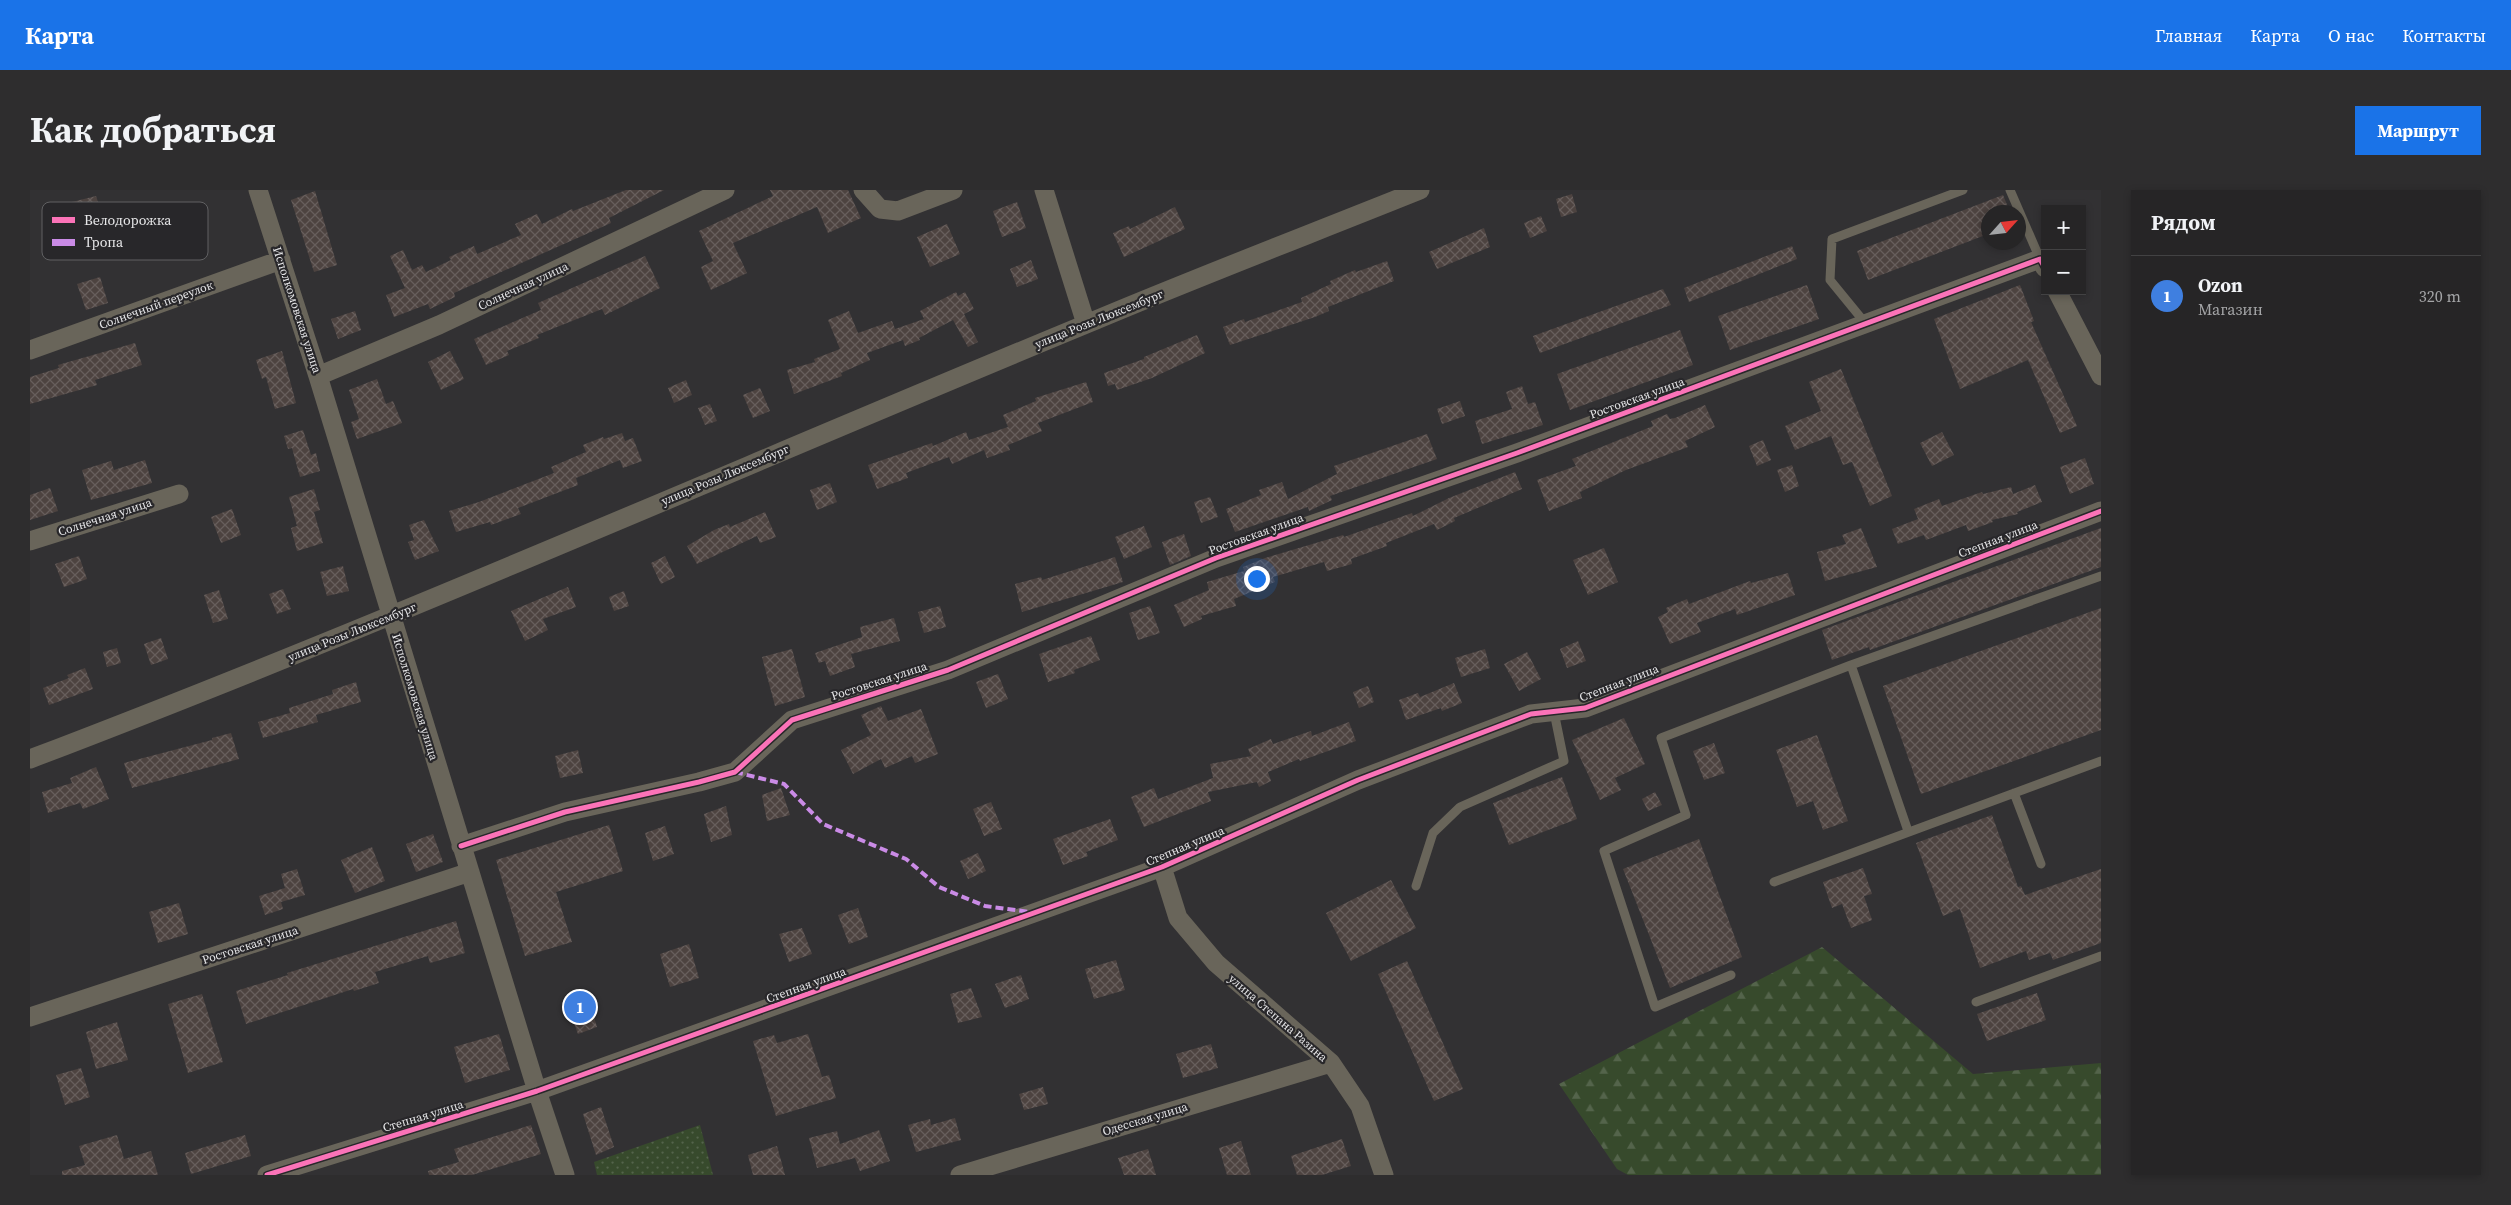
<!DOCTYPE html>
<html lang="ru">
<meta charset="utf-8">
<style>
:root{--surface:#262526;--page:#2e2d2e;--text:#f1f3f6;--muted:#a4a5a7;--line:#424243;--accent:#1a73e8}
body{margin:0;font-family:"Source Serif 4",serif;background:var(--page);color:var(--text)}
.controls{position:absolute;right:15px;top:15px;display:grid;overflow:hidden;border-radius:0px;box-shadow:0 2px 8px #0003}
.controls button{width:45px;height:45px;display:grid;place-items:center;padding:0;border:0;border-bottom:1px solid var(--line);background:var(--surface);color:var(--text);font:25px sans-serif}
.compass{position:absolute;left:1951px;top:15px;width:45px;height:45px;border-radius:50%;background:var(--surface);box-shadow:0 2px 8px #0003;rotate:63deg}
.you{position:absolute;left:1226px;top:388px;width:18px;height:18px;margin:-12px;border:4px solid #fff;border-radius:50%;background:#1a73e8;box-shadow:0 0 0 8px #1a73e833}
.badge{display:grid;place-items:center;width:32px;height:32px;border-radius:50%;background:var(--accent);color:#fff;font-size:16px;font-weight:700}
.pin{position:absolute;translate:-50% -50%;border:2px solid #fff;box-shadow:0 1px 5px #0006}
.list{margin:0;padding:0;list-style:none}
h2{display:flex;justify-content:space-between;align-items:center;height:65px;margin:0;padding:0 20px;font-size:21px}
h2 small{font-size:16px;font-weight:400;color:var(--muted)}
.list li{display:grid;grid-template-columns:32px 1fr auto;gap:15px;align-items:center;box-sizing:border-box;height:80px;padding:0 20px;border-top:1px solid var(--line)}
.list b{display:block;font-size:19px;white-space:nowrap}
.list p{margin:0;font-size:16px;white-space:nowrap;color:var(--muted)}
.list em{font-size:16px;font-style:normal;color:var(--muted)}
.map{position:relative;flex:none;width:2071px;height:985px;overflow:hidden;border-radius:0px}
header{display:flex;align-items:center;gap:30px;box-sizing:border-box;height:70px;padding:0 25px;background:var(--accent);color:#fff}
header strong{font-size:24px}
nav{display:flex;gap:28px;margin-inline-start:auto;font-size:18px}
.intro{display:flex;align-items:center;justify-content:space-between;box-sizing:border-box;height:120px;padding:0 30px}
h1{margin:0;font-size:35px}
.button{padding:12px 22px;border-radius:0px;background:var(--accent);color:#fff;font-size:18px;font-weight:700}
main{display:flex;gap:30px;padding:0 30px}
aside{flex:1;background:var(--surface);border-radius:0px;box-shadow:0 2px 8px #0003}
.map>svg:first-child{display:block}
.forest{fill:url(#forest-firs)}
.park{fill:url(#park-dots)}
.building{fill:url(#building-cross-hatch)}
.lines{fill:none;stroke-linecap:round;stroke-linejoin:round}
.service{stroke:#69655a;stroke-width:9}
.minor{stroke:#69655a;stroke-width:19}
.quiet{stroke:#ca8be6;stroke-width:4;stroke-dasharray:8 4;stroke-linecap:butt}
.cycleway-casing{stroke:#28272a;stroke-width:8}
.cycleway{stroke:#fb73b8;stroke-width:5}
.labels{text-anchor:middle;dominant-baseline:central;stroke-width:4.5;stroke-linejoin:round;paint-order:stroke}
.street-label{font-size:12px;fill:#e7e7e9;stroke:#28272a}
.key{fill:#28272a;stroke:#616163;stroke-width:1}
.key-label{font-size:14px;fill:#e7e7e9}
</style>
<header>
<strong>Карта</strong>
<nav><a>Главная</a><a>Карта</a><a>О нас</a><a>Контакты</a></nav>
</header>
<div class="intro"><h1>Как добраться</h1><a class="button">Маршрут</a></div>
<main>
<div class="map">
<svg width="2071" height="985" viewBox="0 0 2071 985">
<defs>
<pattern id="forest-firs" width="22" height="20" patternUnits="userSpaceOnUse" patternTransform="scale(1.25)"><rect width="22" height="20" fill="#374a2c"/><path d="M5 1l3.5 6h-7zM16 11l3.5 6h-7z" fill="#54644b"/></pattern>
<pattern id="park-dots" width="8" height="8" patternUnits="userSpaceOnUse" patternTransform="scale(1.25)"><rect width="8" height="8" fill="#374a2c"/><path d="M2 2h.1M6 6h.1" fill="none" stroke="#54644b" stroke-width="1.8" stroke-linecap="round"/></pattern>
<pattern id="building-cross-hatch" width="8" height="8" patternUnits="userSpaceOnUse" patternTransform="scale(1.25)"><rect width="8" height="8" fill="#4d4340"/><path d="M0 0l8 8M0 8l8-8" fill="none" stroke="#675e5c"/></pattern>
</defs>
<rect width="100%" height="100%" fill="#323133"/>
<path class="forest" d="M 1792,757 L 1943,884 L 2071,873 L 2071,985 L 1598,985 L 1587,979 L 1529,894 Z"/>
<path class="park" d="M 670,935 L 683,985 L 567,985 L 564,972 Z"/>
<path class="building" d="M 596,0 L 634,0 L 579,28 L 581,33 L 424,103 L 425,107 L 400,119 L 398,114 L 364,127 L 356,105 L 375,98 L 360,66 L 373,60 L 382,80 L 392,75 L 396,82 L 421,70 L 419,67 L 444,56 L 447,64 L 491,45 L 485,34 L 507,24 L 512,34 L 542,19 L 543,21 Z
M 740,0 L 818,0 L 831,28 L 798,43 L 787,17 L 703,53 L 717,83 L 681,100 L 671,77 L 683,71 L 669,41 L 743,6 Z
M 285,1 L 307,75 L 284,82 L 261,10 Z
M 1542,4 L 1547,22 L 1531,27 L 1526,9 Z
M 1973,5 L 1980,22 L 1958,22 L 1958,44 L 1838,90 L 1827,61 Z
M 66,6 L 72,24 L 40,34 L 43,40 L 29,45 L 18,18 Z
M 987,12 L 996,38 L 972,47 L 963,21 Z
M 1145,17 L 1155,39 L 1094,67 L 1083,43 L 1099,36 L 1100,39 Z
M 1511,26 L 1517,41 L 1500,48 L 1494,33 Z
M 917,34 L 930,64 L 900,77 L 887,47 Z
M 1454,38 L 1460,57 L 1407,79 L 1399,62 Z
M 1762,56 L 1767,69 L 1659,112 L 1654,98 Z
M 615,66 L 630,98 L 575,125 L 572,119 L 507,145 L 509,148 L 477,161 L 479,165 L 456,175 L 444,149 L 511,120 L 508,113 Z
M 1001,70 L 1008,89 L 987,97 L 980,79 Z
M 1357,71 L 1364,91 L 1298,117 L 1299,121 L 1285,127 L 1200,155 L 1193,137 L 1214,129 L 1215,132 L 1272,112 L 1271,108 L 1301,94 L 1300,91 L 1325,80 L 1326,82 Z
M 70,87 L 78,113 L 56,120 L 47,94 Z
M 1777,95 L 1789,129 L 1700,160 L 1688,126 Z
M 1990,95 L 2004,131 L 2001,132 L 2047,236 L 2030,243 L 1998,170 L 1930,199 L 1904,129 Z
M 1633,99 L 1641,115 L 1510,163 L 1503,146 Z
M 926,102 L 928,106 L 935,102 L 944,119 L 934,124 L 948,152 L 938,157 L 923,130 L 889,148 L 890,150 L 875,156 L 873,150 L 837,163 L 840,170 L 811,183 L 812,186 L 764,204 L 757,180 L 785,172 L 784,169 L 810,159 L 798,130 L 819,121 L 828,143 L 862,131 L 865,139 L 894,129 L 890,121 Z
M 325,121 L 331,140 L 308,149 L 301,129 Z
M 1650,140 L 1663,175 L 1540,220 L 1527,184 Z
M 1167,145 L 1175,163 L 1122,188 L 1087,200 L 1085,194 L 1078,196 L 1074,183 L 1114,169 L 1114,167 Z
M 105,153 L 112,175 L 65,190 L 67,195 L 0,214 L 0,187 L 29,178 L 28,175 Z
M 252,161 L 266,213 L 245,219 L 236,187 L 232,189 L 226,170 Z
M 420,161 L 434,189 L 411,200 L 398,172 Z
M 1811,179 L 1862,306 L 1840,316 L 1822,272 L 1813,275 L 1801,246 L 1765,260 L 1755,236 L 1791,221 L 1779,192 Z
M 347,189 L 356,214 L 363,211 L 372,233 L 327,249 L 321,232 L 329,229 L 319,200 Z
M 656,190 L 662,205 L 644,213 L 638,198 Z
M 1056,192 L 1063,212 L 1008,233 L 1012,241 L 978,255 L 980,260 L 957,268 L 954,260 L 922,274 L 919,267 L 876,283 L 878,288 L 847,299 L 838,275 L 902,253 L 903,256 L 936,242 L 939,250 L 978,237 L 973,225 L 1006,211 L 1005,208 Z
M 1492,196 L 1498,214 L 1505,212 L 1513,235 L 1452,254 L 1445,231 L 1482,219 L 1476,202 Z
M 730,198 L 740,221 L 723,228 L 713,205 Z
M 1430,211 L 1435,226 L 1412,234 L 1407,219 Z
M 680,214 L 687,231 L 675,235 L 668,218 Z
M 1675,215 L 1685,237 L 1655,251 L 1658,257 L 1596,280 L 1550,302 L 1552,308 L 1519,321 L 1507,290 L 1546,276 L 1542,269 L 1623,236 L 1621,231 L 1637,224 L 1640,229 L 1645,228 Z
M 273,240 L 281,265 L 286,263 L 290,281 L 270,287 L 262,258 L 258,259 L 254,246 Z
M 1912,242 L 1924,265 L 1902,276 L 1890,253 Z
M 592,243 L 595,251 L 603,248 L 612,271 L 593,278 L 590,270 L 546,288 L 548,295 L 488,318 L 491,324 L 461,335 L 460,332 L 426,342 L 419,321 L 449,312 L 524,283 L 521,277 L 556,262 L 553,255 L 573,247 L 574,249 Z
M 1397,244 L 1407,269 L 1300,306 L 1302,310 L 1279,321 L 1278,317 L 1205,342 L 1196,319 L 1231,305 L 1229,300 L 1252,292 L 1258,309 L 1307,284 L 1304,276 Z
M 1733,250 L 1741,270 L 1727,276 L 1719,256 Z
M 2055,268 L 2064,294 L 2040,304 L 2030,277 Z
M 115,270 L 122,293 L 61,310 L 52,280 L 81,271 L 84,280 Z
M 1762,275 L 1769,296 L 1755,302 L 1747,280 Z
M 1485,282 L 1492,299 L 1424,328 L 1425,331 L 1407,340 L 1404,334 L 1356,353 L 1357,356 L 1321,369 L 1322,374 L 1297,381 L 1294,372 L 1243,387 L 1245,392 L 1204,409 L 1206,416 L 1171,426 L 1172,429 L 1154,437 L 1144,415 L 1179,400 L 1177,392 L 1214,381 L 1213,377 L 1235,368 L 1313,345 L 1314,347 L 1382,323 L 1383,326 L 1419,308 Z
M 800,293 L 807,312 L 787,320 L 780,300 Z
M 2005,295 L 2012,312 L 1987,322 L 1988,324 L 1962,330 L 1963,332 L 1938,341 L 1936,335 L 1896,350 L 1894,345 L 1868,354 L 1862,339 L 1888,329 L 1884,319 L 1909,309 L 1912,316 L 1952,302 L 1953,304 L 1981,297 L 1983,304 Z
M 20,298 L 28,321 L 0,330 L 0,305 Z
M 284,299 L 290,320 L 284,322 L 293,353 L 267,361 L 261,338 L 267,336 L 259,307 Z
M 1180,307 L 1188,327 L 1171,333 L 1164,312 Z
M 202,319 L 211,345 L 191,353 L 181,327 Z
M 735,322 L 746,347 L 730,353 L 727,346 L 667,374 L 657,356 L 684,340 L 699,334 L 700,337 Z
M 394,330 L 409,361 L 385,370 L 378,352 L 384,350 L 379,335 Z
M 1114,336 L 1122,357 L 1094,369 L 1085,347 Z
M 1831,338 L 1847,377 L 1795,391 L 1787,362 L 1816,354 L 1812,345 Z
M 2071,338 L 2071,377 L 1840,460 L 1839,457 L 1802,470 L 1792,440 Z
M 1154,344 L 1161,366 L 1140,375 L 1132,352 Z
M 1574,358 L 1588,392 L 1558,405 L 1543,370 Z
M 49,366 L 57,389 L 34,397 L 25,374 Z
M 635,366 L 645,387 L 631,394 L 621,373 Z
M 1085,367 L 1093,392 L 992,422 L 985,394 L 1011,387 L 1012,390 Z
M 313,376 L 319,401 L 297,406 L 290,382 Z
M 1758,383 L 1765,405 L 1707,425 L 1705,419 L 1667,433 L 1671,442 L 1640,454 L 1628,427 L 1638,422 L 1636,418 L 1657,409 L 1659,414 L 1720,391 L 1721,393 Z
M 538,397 L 546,417 L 513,429 L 518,440 L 495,451 L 481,421 Z
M 253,399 L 261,419 L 247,424 L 239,404 Z
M 189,400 L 198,429 L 183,433 L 174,405 Z
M 594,401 L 599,416 L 584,421 L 579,407 Z
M 910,416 L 916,437 L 894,443 L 888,422 Z
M 1120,416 L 1130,443 L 1108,450 L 1099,423 Z
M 2071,418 L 2071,540 L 1891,604 L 1853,496 Z
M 864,428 L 870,451 L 821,464 L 825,477 L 800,486 L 795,471 L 789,473 L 785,463 L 832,447 L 830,437 Z
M 1061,446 L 1070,470 L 1044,480 L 1045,483 L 1018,492 L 1009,464 Z
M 131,448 L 138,469 L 121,475 L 114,454 Z
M 1548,451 L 1556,471 L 1537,478 L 1530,459 Z
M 87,458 L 91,473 L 77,477 L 73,462 Z
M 762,459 L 775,507 L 745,516 L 732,467 Z
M 1455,459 L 1460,478 L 1431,487 L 1425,468 Z
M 1497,462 L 1511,489 L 1489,501 L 1474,474 Z
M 55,478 L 63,499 L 19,515 L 13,498 L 39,488 L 37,485 Z
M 968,484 L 978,509 L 956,518 L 946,492 Z
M 326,492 L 331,512 L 286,525 L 288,532 L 233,548 L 228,532 L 260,523 L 259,518 L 303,504 L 302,500 Z
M 1424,493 L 1432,513 L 1412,521 L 1411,518 L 1376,530 L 1369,510 L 1388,503 L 1390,507 Z
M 1338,496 L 1344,512 L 1329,518 L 1323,502 Z
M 851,516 L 858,531 L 891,519 L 908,564 L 885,573 L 882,566 L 855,578 L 851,569 L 823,584 L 811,560 L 841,545 L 831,525 Z
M 1594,528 L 1615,574 L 1585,588 L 1591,600 L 1570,610 L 1542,550 Z
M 1319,532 L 1326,551 L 1270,571 L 1269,569 L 1238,582 L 1241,591 L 1229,597 L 1227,592 L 1178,602 L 1181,611 L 1114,637 L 1101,607 L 1124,598 L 1128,609 L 1183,588 L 1180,574 L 1221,566 L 1218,559 L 1241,549 L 1243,554 L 1281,541 L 1282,546 Z
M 201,543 L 209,569 L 102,598 L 94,573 L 182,550 L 182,548 Z
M 1787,545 L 1818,631 L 1793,640 L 1783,611 L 1767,617 L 1746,560 Z
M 1684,553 L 1695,583 L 1674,590 L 1663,561 Z
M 548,560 L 553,583 L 530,588 L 525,566 Z
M 66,577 L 79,609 L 53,619 L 50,613 L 18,623 L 12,602 L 42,593 L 40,588 Z
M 1532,587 L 1547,629 L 1479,655 L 1463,613 Z
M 751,598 L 760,625 L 737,631 L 732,605 Z
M 1625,602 L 1632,615 L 1618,621 L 1612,609 Z
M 961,612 L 972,639 L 954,646 L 943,619 Z
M 696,616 L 702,645 L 681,652 L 674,624 Z
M 1962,625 L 1988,697 L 1991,696 L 1995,705 L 2071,679 L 2071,753 L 2023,770 L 2020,763 L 1999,770 L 1996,761 L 1950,778 L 1930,719 L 1913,726 L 1886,653 Z
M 1080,629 L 1088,650 L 1056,662 L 1058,666 L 1033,675 L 1023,649 Z
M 579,635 L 593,681 L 526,702 L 542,752 L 495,766 L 466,670 Z
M 635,636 L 644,664 L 623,671 L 615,643 Z
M 403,644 L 413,672 L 386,682 L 376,654 Z
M 1669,649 L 1712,767 L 1640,798 L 1593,679 Z
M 342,657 L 355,691 L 325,703 L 311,670 Z
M 948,663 L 956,681 L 938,689 L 930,671 Z
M 1833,678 L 1842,704 L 1834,706 L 1842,730 L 1821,738 L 1812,714 L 1802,718 L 1793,692 Z
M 267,679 L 275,705 L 251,712 L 253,719 L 235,725 L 229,706 L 255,698 L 251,684 Z
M 1361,690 L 1386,738 L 1321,771 L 1296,723 Z
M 149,713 L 158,744 L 128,753 L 119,722 Z
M 828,718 L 838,747 L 819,754 L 808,725 Z
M 426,731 L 435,763 L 400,773 L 398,766 L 345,782 L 349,793 L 324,801 L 323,799 L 216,834 L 206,801 L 258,785 L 257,783 Z
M 772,738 L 782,764 L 759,772 L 749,744 Z
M 659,754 L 669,788 L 640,797 L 630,764 Z
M 1086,770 L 1095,800 L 1064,809 L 1055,779 Z
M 1377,771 L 1433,899 L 1404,911 L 1348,784 Z
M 991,785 L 999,809 L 975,818 L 965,794 Z
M 941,798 L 952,827 L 928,833 L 920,804 Z
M 2007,803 L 2016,830 L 1957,851 L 1947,824 Z
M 172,804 L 193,872 L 158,883 L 138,814 Z
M 559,810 L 567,837 L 548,844 L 538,817 Z
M 87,832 L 98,870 L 66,879 L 56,842 Z
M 469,844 L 480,880 L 435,893 L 424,857 Z
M 778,844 L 792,887 L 799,885 L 806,908 L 746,926 L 723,851 L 744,845 L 747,853 Z
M 1181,854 L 1188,878 L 1153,888 L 1146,864 Z
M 51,878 L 60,907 L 35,915 L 26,885 Z
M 1013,897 L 1018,914 L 994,920 L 989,904 Z
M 571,917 L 584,957 L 566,965 L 553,924 Z
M 925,928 L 931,950 L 886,962 L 878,935 L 900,929 L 901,935 Z
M 501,935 L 511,964 L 442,985 L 399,985 L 398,981 L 429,972 L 424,959 Z
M 849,940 L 860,971 L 830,981 L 825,968 L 787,978 L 779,948 L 807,941 L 810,954 Z
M 87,945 L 94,969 L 121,961 L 128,985 L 32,985 L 32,981 L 55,975 L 49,956 Z
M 215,945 L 221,966 L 161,984 L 155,963 Z
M 1312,949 L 1321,976 L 1292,985 L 1267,985 L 1261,966 Z
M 1211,951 L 1221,985 L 1197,985 L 1189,958 Z
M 747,956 L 755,985 L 723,985 L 718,965 Z
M 1118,959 L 1126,985 L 1094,985 L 1088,968 Z"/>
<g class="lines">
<path class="service" d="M 1980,0 L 2010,69
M 1836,134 L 1800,90 L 1802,49 L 1933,0
M 1821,475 L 1878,641
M 1984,603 L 2011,674
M 1744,692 L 2071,571
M 1386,696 L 1403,643 L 1430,617 L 1534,571 L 1524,522
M 1701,785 L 1625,817 L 1574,661 L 1656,625 L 1631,548 L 1821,475 L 2071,386
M 1946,812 L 2071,766"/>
<path class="minor" d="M 228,0 L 288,186 L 507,901 L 535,985
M 833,0 L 850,19 L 868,21 L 923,0
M 1014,0 L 1056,134
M 2027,101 L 2071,186
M 0,160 L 251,70
M 288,186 L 409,135 L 695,0
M 0,351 L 149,304
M 0,569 C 355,434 703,280 1054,135 C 1165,88 1278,45 1390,0
M 431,656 L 535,622 L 669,592 L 705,582 L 762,530 L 918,480 L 1186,368 L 1487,263 L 2010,69 L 2015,78
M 1132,677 L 1148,728 L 1186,773 L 1301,873 L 1330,916 L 1354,985
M 0,827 L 440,682
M 237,985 L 507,901 L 1132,677 L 1328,590 L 1501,524 L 1555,518 L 2071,321
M 930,985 L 1301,873"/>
<path class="quiet" d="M 705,582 L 754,594 L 793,634 L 876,669 L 909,697 L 955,716 L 1000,722"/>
<defs>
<path id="cycleway" d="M 431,656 L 535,622 L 669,592 L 705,582 L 762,530 L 918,480 L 1186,368 L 1487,263 L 2010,69 L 2015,78
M 237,985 L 507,901 L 1132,677 L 1328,590 L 1501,524 L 1555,518 L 2071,321"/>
</defs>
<use href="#cycleway" class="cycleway-casing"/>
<use href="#cycleway" class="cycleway"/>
</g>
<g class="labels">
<g class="street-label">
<text transform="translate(493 96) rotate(-25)">Солнечная улица</text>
<text transform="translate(126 115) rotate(-20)">Солнечный переулок</text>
<text transform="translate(267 120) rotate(72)">Исполкомовская улица</text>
<text transform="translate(1069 129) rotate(-22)">улица Розы Люксембург</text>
<text transform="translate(1607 208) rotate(-20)">Ростовская улица</text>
<text transform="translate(695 285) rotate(-23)">улица Розы Люксембург</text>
<text transform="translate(75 327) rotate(-18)">Солнечная улица</text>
<text transform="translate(1226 344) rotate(-20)">Ростовская улица</text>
<text transform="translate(1968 349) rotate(-21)">Степная улица</text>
<text transform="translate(322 442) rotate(-22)">улица Розы Люксембург</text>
<text transform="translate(849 491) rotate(-18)">Ростовская улица</text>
<text transform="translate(1589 493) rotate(-21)">Степная улица</text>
<text transform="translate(385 507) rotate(73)">Исполкомовская улица</text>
<text transform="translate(1155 656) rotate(-23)">Степная улица</text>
<text transform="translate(220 755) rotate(-18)">Ростовская улица</text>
<text transform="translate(776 795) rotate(-20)">Степная улица</text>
<text transform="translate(1248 828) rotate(41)">улица Степана Разина</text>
<text transform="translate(393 926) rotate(-17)">Степная улица</text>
<text transform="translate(1115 929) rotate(-17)">Одесская улица</text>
</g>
</g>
<rect x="12" y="12" width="166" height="58" rx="8" class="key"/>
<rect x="22" y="27" width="23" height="6" fill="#fb73b8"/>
<rect x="22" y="49" width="23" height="7" fill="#ca8be6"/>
<g class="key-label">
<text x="54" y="35">Велодорожка</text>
<text x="54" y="57">Тропа</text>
</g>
</svg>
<div class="controls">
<button>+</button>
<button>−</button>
</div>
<svg class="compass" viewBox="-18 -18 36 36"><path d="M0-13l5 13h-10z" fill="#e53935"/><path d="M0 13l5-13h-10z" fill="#a4a5a7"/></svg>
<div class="you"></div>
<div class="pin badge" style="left:550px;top:817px;background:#3f7fe0">1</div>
</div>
<aside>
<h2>Рядом<small></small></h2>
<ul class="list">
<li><span class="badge" style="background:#3f7fe0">1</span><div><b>Ozon</b><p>Магазин</p></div><em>320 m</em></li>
</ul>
</aside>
</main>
